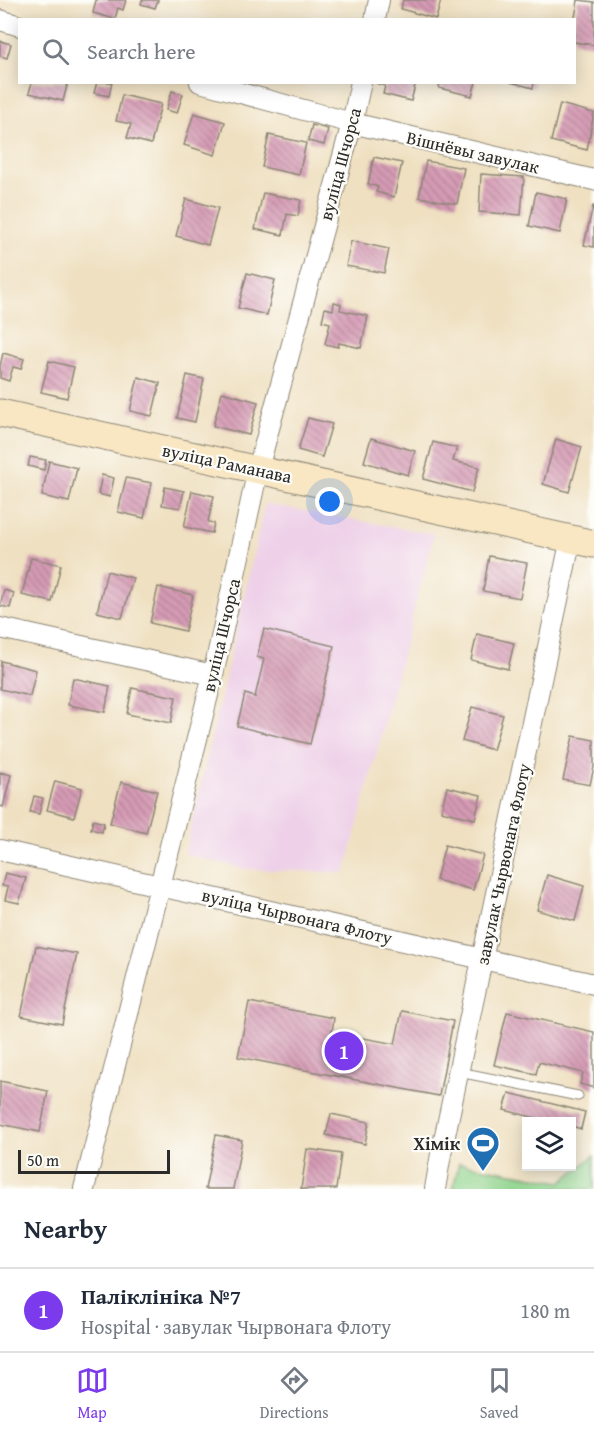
<!DOCTYPE html>
<meta charset="utf-8">
<style>
:root{--surface:#fff;--page:#f6f6f7;--text:#1f2937;--muted:#747a83;--line:#e0e1e3;--accent:#7c3aed}
body{margin:0;font-family:"Gentium Book Plus",serif;background:var(--page);color:var(--text)}
.controls{position:absolute;right:18px;bottom:18px;display:grid;overflow:hidden;border-radius:0px;box-shadow:0 3px 15px #0003}
.controls button{width:54px;height:54px;display:grid;place-items:center;padding:0;border:0;border-bottom:2px solid var(--line);background:var(--surface);color:var(--text);font:30px sans-serif}
.scale{position:absolute;left:18px;bottom:15px;width:152px;box-sizing:border-box;padding-left:6px;border:3px solid #2b2b2b;border-top:0;font-size:16px;line-height:21px;white-space:nowrap;color:#2b2b2b;-webkit-text-stroke:4px #fdfcf7;paint-order:stroke}
.you{position:absolute;left:330px;top:502px;width:21px;height:21px;margin:-15px;border:4px solid #fff;border-radius:50%;background:#1a73e8;box-shadow:0 0 0 9px #1a73e833}
.badge{display:grid;place-items:center;width:39px;height:39px;border-radius:50%;background:var(--accent);color:#fff;font-size:20px;font-weight:700}
.pin{position:absolute;translate:-50% -50%;border:3px solid #fff;box-shadow:0 2px 6px #0006}
.list{margin:0;padding:0;list-style:none}
h2{display:flex;justify-content:space-between;align-items:center;height:78px;margin:0;padding:0 24px;font-size:26px}
h2 small{font-size:20px;font-weight:400;color:var(--muted)}
.list li{display:grid;grid-template-columns:39px 1fr auto;gap:18px;align-items:center;box-sizing:border-box;height:84px;padding:0 24px;border-top:2px solid var(--line)}
.list b{display:block;font-size:22px;white-space:nowrap}
.list p{margin:0;font-size:20px;white-space:nowrap;color:var(--muted)}
.list em{font-size:20px;font-style:normal;color:var(--muted)}
.icon{flex:none;width:33px;height:33px;fill:none;stroke:currentColor;stroke-width:2;stroke-linecap:round;stroke-linejoin:round}
.map{position:relative;flex:none;width:594px;height:1189px;overflow:hidden}
.search{position:absolute;background:var(--surface);box-shadow:0 3px 15px #0003;left:18px;right:18px;top:18px;height:66px;display:flex;align-items:center;gap:15px;box-sizing:border-box;padding:0 21px;border-radius:0px;color:var(--muted);font-size:22px}
.sheet{height:162px;background:var(--surface)}
nav{display:flex;justify-content:space-around;align-items:center;box-sizing:border-box;height:84px;border-top:2px solid var(--line);background:var(--surface);font-size:16px;color:var(--muted)}
nav a{display:grid;justify-items:center;gap:3px}
nav .on{color:var(--accent)}
.map>svg:first-child{display:block}
.built{fill:#eed0e8}
.park{fill:#8fd38c;stroke:#5d7f5c;stroke-width:1.5}
.building{fill:url(#building-back-hatch)}
.lines{fill:none;stroke-linecap:round;stroke-linejoin:round}
.service-casing{stroke:#8d8676;stroke-width:11}
.minor-casing{stroke:#8d8676;stroke-width:22}
.secondary-casing{stroke:#8d8676;stroke-width:29}
.service{stroke:#fff;stroke-width:9}
.minor{stroke:#fff;stroke-width:20}
.secondary{stroke:#f9e7c3;stroke-width:27}
.labels{text-anchor:middle;dominant-baseline:central;stroke-width:4.5;stroke-linejoin:round;paint-order:stroke}
.street-label{font-size:18px;fill:#2b2b2b;stroke:#fdfcf7}
.poi-label{font-size:18px;font-weight:bold;fill:#2b2b2b;stroke:#fdfcf7;text-anchor:end}
</style>
<div class="map">
<svg width="594" height="1189" viewBox="0 0 594 1189">
<defs>
<pattern id="building-back-hatch" width="6" height="6" patternUnits="userSpaceOnUse" patternTransform="scale(1.5)"><rect width="6" height="6" fill="#d69bb5"/><path d="M-1 5l2 2M0 0l6 6M5-1l2 2" fill="none" stroke="#ae7f93"/></pattern>
</defs>
<rect width="100%" height="100%" fill="#fdfcf7"/>
<filter id="ink" filterUnits="userSpaceOnUse"><feTurbulence type="fractalNoise" baseFrequency=".0167" numOctaves="2"/><feDisplacementMap in="SourceGraphic" scale="12" xChannelSelector="R" yChannelSelector="G"/><feConvolveMatrix kernelMatrix="1 2 1 2 8 2 1 2 1" color-interpolation-filters="sRGB"/></filter>
<filter id="wash" filterUnits="userSpaceOnUse"><feTurbulence type="fractalNoise" baseFrequency=".008" numOctaves="4" result="noise"/><feDisplacementMap in="SourceGraphic" scale="24" xChannelSelector="R" yChannelSelector="G"/><feGaussianBlur stdDeviation="1.35" result="paint"/><feColorMatrix in="noise" values="0 0 0 0 0 0 0 0 0 0 0 0 0 0 0 0 0 1.4 0 .05"/><feComposite in="paint" operator="in"/></filter>
<g filter="url(#wash)">
<rect width="100%" height="100%" fill="#efe0c1"/>
<path class="built" d="M 265,504 L 434,534 L 345,873 L 245,869 L 185,854 Z"/>
<path class="park" d="M 594,1156 L 594,1189 L 453,1189 L 459,1163 L 561,1182 Z"/>
<g id="blocks">
<path class="building" d="M 96,0 L 126,0 L 123,10 L 118,8 L 115,19 L 93,13 Z
M 142,0 L 158,0 L 155,8 L 141,4 Z
M 403,0 L 441,0 L 436,19 L 401,9 Z
M 578,0 L 594,2 L 594,45 L 574,42 L 574,23 Z
M 0,41 L 11,44 L 7,58 L 0,56 Z
M 32,82 L 68,82 L 63,101 L 29,93 Z
M 97,82 L 112,82 L 109,96 L 94,93 Z
M 416,82 L 411,101 L 383,94 L 385,86 L 376,83 Z
M 440,82 L 476,82 L 472,96 L 439,88 Z
M 510,82 L 534,82 L 533,88 Z
M 172,91 L 183,94 L 177,113 L 166,110 Z
M 122,95 L 161,104 L 151,144 L 127,138 L 131,124 L 116,121 Z
M 560,104 L 594,113 L 587,150 L 551,141 Z
M 194,113 L 225,122 L 215,155 L 184,145 Z
M 312,125 L 328,129 L 324,145 L 308,141 Z
M 269,135 L 306,143 L 299,175 L 262,167 Z
M 374,157 L 402,163 L 394,197 L 376,192 L 378,187 L 368,184 Z
M 426,161 L 464,168 L 457,204 L 419,197 Z
M 481,174 L 524,177 L 521,215 L 479,212 Z
M 536,192 L 567,199 L 560,233 L 529,226 Z
M 263,193 L 301,200 L 298,216 L 287,214 L 283,235 L 255,229 Z
M 186,199 L 218,208 L 208,245 L 176,236 Z
M 593,206 L 594,206 L 594,247 L 584,245 Z
M 351,241 L 389,249 L 384,273 L 346,266 Z
M 247,273 L 275,280 L 267,315 L 238,308 Z
M 334,302 L 341,304 L 340,310 L 368,316 L 361,348 L 339,343 L 338,347 L 325,344 L 330,323 L 322,321 L 325,308 L 333,310 Z
M 3,353 L 24,359 L 21,369 L 13,367 L 9,381 L 0,378 L 0,366 Z
M 49,361 L 74,367 L 67,398 L 41,392 Z
M 187,375 L 204,379 L 195,422 L 177,418 Z
M 138,377 L 160,383 L 152,416 L 130,411 Z
M 222,392 L 258,402 L 249,435 L 213,426 Z
M 308,418 L 332,424 L 322,457 L 298,450 Z
M 371,438 L 415,451 L 408,475 L 364,462 Z
M 556,439 L 582,447 L 569,492 L 543,484 Z
M 433,442 L 457,448 L 453,461 L 479,467 L 472,492 L 423,479 Z
M 30,457 L 46,460 L 44,470 L 28,466 Z
M 49,461 L 77,468 L 69,502 L 42,496 Z
M 102,475 L 114,478 L 110,497 L 98,494 Z
M 126,478 L 152,483 L 144,518 L 118,512 Z
M 165,487 L 184,491 L 180,508 L 162,505 Z
M 192,491 L 214,496 L 208,522 L 214,523 L 212,533 L 184,527 Z
M 489,556 L 527,563 L 520,598 L 483,591 Z
M 31,558 L 61,565 L 52,602 L 22,595 Z
M 107,571 L 133,578 L 122,618 L 97,612 Z
M 158,587 L 193,595 L 185,631 L 150,623 Z
M 4,590 L 14,593 L 10,608 L 0,606 Z
M 264,629 L 334,646 L 310,744 L 237,726 L 245,694 L 255,697 L 264,659 L 257,657 Z
M 477,634 L 514,643 L 508,669 L 471,660 Z
M 1,661 L 36,670 L 30,696 L 0,689 Z
M 73,678 L 110,686 L 105,712 L 68,705 Z
M 132,688 L 176,697 L 171,723 L 127,714 Z
M 472,707 L 503,715 L 493,750 L 462,741 Z
M 573,736 L 594,740 L 594,767 L 590,785 L 563,780 Z
M 0,772 L 11,775 L 3,807 L 0,806 Z
M 55,781 L 82,788 L 74,817 L 47,810 Z
M 121,782 L 157,791 L 146,833 L 110,823 Z
M 447,787 L 481,795 L 475,819 L 441,811 Z
M 34,796 L 43,798 L 39,814 L 30,812 Z
M 93,820 L 104,823 L 102,832 L 91,829 Z
M 445,845 L 483,855 L 473,890 L 436,880 Z
M 5,873 L 26,878 L 19,903 L 5,900 L 8,887 L 2,886 Z
M 547,875 L 584,886 L 575,921 L 537,910 Z
M 36,946 L 77,954 L 62,1024 L 21,1016 Z
M 249,1002 L 334,1018 L 332,1032 L 395,1044 L 402,1011 L 453,1021 L 439,1096 L 238,1057 Z
M 507,1012 L 594,1032 L 594,1088 L 580,1084 L 583,1073 L 539,1062 L 536,1074 L 494,1065 Z
M 0,1081 L 48,1091 L 40,1132 L 0,1124 Z
M 509,1093 L 585,1112 L 581,1129 L 572,1126 L 572,1122 L 552,1122 L 504,1110 Z
M 331,1114 L 369,1122 L 365,1144 L 326,1135 Z
M 216,1135 L 242,1140 L 233,1189 L 205,1189 Z
M 307,1149 L 341,1154 L 336,1189 L 301,1189 Z"/>
</g>
</g>
<g filter="url(#ink)">
<use href="#blocks" fill-opacity="0" stroke="#8d8676" stroke-width="1.5"/>
<g class="lines">
<defs>
<path id="service" d="M 459,1072 L 578,1096"/>
<path id="minor" d="M 0,20 L 20,26
M 375,20 L 379,0
M 200,82 L 352,123 L 594,180
M 0,628 L 213,675
M 0,850 L 594,984
M 84,1189 L 213,675 L 258,469 L 352,123 L 361,82
M 435,1189 L 441,1154 L 571,538"/>
<path id="secondary" d="M 0,413 L 594,544"/>
</defs>
<use href="#service" class="service-casing"/>
<use href="#minor" class="minor-casing"/>
<use href="#secondary" class="secondary-casing"/>
<use href="#service" class="service"/>
<use href="#minor" class="minor"/>
<use href="#secondary" class="secondary"/>
</g>
</g>
<defs>
<symbol id="stadium-pin" viewBox="-11 -11 22 30"><path d="M0 17L-7.5 6A9.5 9.5 0 1 1 7.5 6Z" fill="#1f6fb2" stroke="#fdfcf7"/><path d="M0-5a6.5 5 0 1 0 0 10a6.5 5 0 1 0 0-10ZM-3.5-1.8h7v3.6h-7Z" fill="#fff"/></symbol>
</defs>
<g fill-rule="evenodd">
<use href="#stadium-pin" x="464" y="1124" width="38" height="52"/>
</g>
<g class="labels">
<g class="street-label">
<text transform="translate(473 152) rotate(13)">Вішнёвы завулак</text>
<text transform="translate(340 164) rotate(-75)">вуліца Шчорса</text>
<text transform="translate(227 463) rotate(12)">вуліца Раманава</text>
<text transform="translate(221 635) rotate(-77)">вуліца Шчорса</text>
<text transform="translate(503 864) rotate(-78)">завулак Чырвонага Флоту</text>
<text transform="translate(297 916) rotate(13)">вуліца Чырвонага Флоту</text>
</g>
<g class="poi-label">
<text x="460" y="1143">Хімік</text>
</g>
</g>
</svg>
<div class="controls">
<button><svg class="icon" aria-label="layers" viewBox="0 0 24 24"><path d="M12 4l9 5-9 5-9-5zM3 14l9 5 9-5"/></svg></button>
</div>
<div class="scale">50 m</div>
<div class="you"></div>
<div class="pin badge" style="left:344px;top:1051px">1</div>
<div class="search"><svg class="icon" aria-label="search" viewBox="0 0 24 24"><circle cx="10" cy="10" r="6"/><path d="M15 15l6 6"/></svg>Search here</div>
</div>
<section class="sheet">
<h2>Nearby<small></small></h2>
<ul class="list">
<li><span class="badge">1</span><div><b>Паліклініка №7</b><p>Hospital · завулак Чырвонага Флоту</p></div><em>180 m</em></li>
</ul>
</section>
<nav>
<a class="on"><svg class="icon" aria-label="map" viewBox="0 0 24 24"><path d="M3 6l6-2 6 2 6-2v14l-6 2-6-2-6 2zM9 4v14M15 6v14"/></svg>Map</a>
<a><svg class="icon" aria-label="directions" viewBox="0 0 24 24"><path d="M12 3l9 9-9 9-9-9zM9 14v-3h6M13 9l2 2-2 2"/></svg>Directions</a>
<a><svg class="icon" aria-label="saved" viewBox="0 0 24 24"><path d="M7 4h10v16l-5-4-5 4z"/></svg>Saved</a>
</nav>
